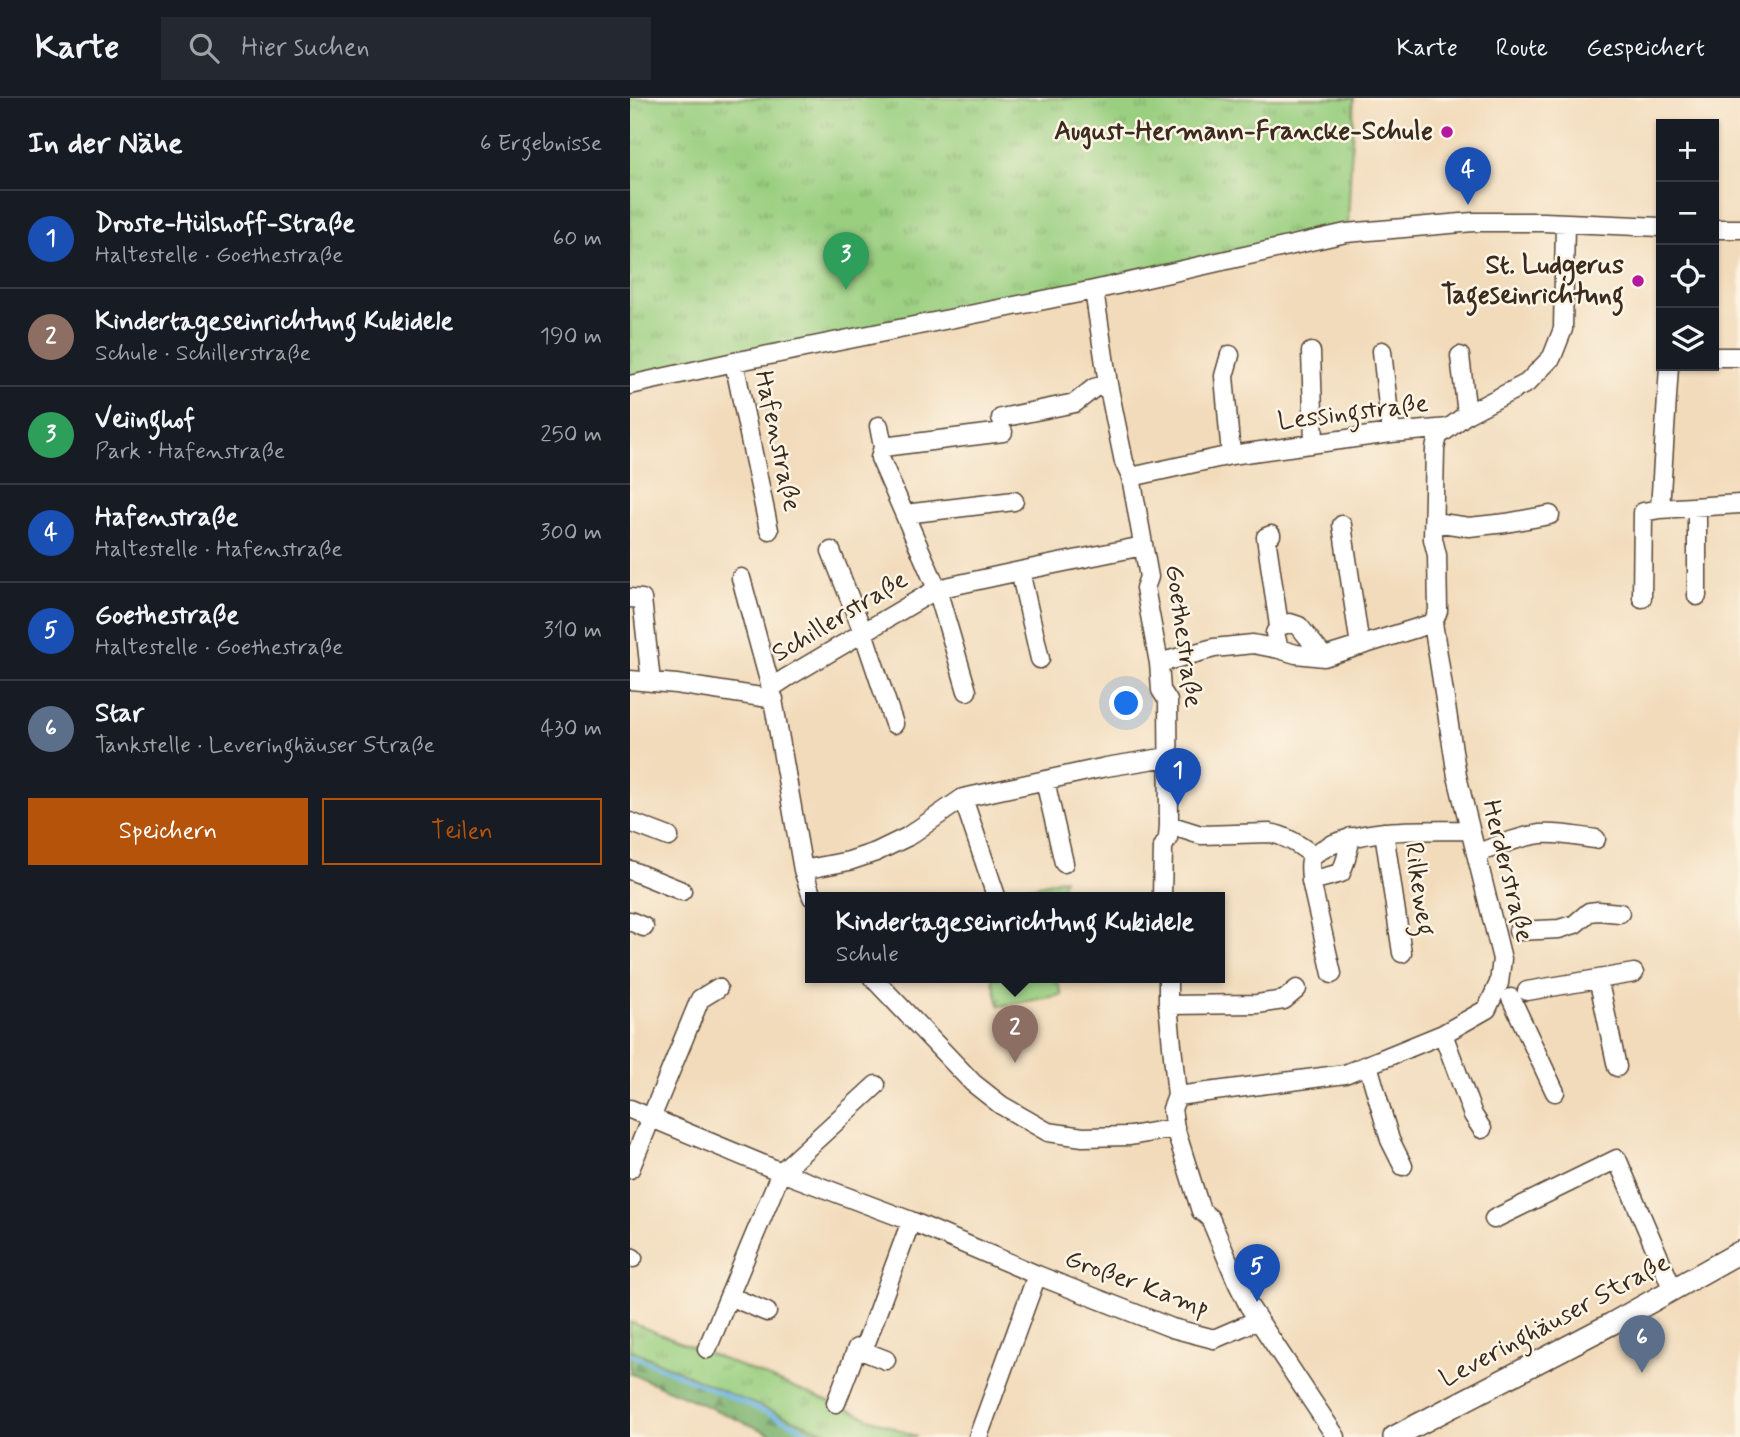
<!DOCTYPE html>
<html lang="de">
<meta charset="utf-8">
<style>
:root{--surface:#171b24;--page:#242831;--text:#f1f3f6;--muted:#9ea1a6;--line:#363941;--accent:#b45309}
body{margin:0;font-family:Mynerve,sans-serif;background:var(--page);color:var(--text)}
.controls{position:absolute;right:21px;top:21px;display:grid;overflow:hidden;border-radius:0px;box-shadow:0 2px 5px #0004}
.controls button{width:63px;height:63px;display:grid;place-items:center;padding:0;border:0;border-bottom:2px solid var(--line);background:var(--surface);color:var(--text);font:35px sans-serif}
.you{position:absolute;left:497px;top:606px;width:24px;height:24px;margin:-18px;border:5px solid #fff;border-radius:50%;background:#1a73e8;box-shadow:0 0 0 10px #1a73e833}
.badge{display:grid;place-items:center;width:46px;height:46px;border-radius:50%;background:var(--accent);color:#fff;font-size:23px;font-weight:700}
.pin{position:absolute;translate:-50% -58px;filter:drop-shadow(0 2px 4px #0008)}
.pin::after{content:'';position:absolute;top:37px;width:24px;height:21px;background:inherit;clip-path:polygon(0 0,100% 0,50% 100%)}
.popup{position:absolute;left:175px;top:794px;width:420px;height:91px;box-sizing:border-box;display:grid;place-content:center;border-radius:0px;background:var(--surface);filter:drop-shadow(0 2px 5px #0005);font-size:23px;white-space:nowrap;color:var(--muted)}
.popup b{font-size:26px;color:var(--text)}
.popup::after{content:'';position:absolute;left:50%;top:100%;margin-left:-14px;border:14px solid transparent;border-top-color:var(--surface)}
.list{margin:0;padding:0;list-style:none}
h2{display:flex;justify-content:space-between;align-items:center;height:91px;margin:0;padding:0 28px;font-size:30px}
h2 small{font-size:23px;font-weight:400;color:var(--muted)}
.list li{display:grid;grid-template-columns:46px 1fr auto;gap:21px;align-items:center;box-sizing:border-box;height:98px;padding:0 28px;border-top:2px solid var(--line)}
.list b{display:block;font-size:26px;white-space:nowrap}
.list p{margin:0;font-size:23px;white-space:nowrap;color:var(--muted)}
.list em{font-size:23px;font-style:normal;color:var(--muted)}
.actions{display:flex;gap:14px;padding:21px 28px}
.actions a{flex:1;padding:16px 0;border:2px solid var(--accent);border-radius:0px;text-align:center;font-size:24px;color:var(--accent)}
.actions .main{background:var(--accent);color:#fff}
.icon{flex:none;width:38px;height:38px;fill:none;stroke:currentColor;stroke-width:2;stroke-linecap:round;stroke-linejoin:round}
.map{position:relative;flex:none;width:1110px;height:1339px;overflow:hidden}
header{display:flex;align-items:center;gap:42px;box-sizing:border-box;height:98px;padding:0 35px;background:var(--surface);border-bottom:2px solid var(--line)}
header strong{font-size:33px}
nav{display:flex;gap:38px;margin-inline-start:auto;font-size:24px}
.search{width:490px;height:63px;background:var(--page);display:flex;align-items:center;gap:18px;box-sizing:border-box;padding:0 24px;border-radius:0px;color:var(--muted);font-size:26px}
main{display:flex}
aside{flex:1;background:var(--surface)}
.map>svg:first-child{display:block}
.forest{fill:url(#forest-firs);stroke:#5b6e46;stroke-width:2}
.park{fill:url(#park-tufts);stroke:#6a7c4f;stroke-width:2}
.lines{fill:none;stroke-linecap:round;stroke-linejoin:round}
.stream{stroke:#6eb6e5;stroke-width:4.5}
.minor-casing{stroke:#564536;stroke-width:21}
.major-casing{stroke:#564536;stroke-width:24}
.minor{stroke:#fff;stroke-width:18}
.major{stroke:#fff;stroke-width:21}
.poi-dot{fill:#b5179e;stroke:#fcf5e5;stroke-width:2.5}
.labels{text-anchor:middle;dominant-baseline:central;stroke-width:5;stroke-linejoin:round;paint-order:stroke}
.poi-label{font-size:26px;font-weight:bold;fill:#3b2a1e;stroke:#fcf5e5;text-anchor:end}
.street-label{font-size:26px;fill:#3b2a1e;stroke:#fcf5e5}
</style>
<header>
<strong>Karte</strong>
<div class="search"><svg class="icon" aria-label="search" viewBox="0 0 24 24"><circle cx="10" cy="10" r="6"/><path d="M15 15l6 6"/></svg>Hier suchen</div>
<nav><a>Karte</a><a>Route</a><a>Gespeichert</a></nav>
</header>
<main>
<aside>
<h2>In der Nähe<small>6 Ergebnisse</small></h2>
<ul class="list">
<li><span class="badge" style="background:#1a4fb4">1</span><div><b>Droste-Hülshoff-Straße</b><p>Haltestelle · Goethestraße</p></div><em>60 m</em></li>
<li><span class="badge" style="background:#8d6e63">2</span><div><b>Kindertageseinrichtung Kukidele</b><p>Schule · Schillerstraße</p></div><em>190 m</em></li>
<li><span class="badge" style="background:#2e9e5b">3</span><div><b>Veiinghof</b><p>Park · Hafenstraße</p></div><em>250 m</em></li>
<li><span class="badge" style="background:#1a4fb4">4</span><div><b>Hafenstraße</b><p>Haltestelle · Hafenstraße</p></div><em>300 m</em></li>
<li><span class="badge" style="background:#1a4fb4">5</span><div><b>Goethestraße</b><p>Haltestelle · Goethestraße</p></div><em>310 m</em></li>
<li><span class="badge" style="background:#5c6f8a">6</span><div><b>Star</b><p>Tankstelle · Leveringhäuser Straße</p></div><em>430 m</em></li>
</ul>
<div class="actions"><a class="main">Speichern</a><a>Teilen</a></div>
</aside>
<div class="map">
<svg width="1110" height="1339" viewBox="0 0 1110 1339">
<defs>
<pattern id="forest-firs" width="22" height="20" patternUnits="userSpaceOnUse" patternTransform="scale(1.75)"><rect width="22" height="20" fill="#7bb26e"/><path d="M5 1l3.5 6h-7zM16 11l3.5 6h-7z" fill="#66915a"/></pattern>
<pattern id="park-tufts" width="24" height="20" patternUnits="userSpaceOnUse" patternTransform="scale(1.75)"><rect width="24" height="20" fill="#9acf80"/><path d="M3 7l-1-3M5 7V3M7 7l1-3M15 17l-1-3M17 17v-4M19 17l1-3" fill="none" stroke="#7fa868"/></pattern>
</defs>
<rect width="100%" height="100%" fill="#fcf5e5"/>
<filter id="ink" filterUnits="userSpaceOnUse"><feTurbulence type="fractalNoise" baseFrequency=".0143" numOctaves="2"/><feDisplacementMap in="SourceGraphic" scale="14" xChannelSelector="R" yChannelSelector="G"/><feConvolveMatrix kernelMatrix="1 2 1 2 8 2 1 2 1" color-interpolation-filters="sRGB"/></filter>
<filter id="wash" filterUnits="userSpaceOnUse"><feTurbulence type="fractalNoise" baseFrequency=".00686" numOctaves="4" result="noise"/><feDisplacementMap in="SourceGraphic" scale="28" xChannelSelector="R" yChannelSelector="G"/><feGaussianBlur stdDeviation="1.57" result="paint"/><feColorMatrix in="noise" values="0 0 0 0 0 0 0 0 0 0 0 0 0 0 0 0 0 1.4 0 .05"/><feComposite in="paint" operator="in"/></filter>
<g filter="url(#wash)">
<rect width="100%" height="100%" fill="#f2dbbb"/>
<path class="forest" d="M 0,1251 L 104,1298 L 209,1339 L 148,1339 L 0,1275 Z"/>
<path class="park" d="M 0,0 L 724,0 L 718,127 L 0,289 Z
M 434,780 L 430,799 L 363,799 C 387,791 411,788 434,780 Z
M 362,879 L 426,879 L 432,897 L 369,908 Z
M 0,1224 L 287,1339 L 209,1339 L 104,1298 L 0,1251 Z"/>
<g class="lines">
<path class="stream" d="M 0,1256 L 163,1326 L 188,1339"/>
</g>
</g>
<g filter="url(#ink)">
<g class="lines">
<defs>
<path id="minor" d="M 1084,131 L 1110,131
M 464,192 L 478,286 L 494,364 L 501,379 L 519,479 L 515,490 L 529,565 L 531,592 L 538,603 L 539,727 L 538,740 L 533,749 L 532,799
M 752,253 L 761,335
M 681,254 L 684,344
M 600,257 L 594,278 L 601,357
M 830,258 L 837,316
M 1084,259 L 1110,259
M 104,264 L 139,432
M 1039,268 L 1030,411 L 1110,406
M 0,287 L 104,264 L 464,192 L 716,135 L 843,124 L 914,124 L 1031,129
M 371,320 L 445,305 L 464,290 L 478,286
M 249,328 L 253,349
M 501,379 L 601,357 L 761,335 L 819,330 L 837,316 L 897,285 L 922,259 L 933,231 L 935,126
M 1067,409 L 1067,498
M 275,416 L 384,403
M 804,424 L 839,429 L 876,425 L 920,417
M 712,427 L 730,548
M 641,437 L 636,439 L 649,528
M 201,453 L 233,534 L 264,626
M 390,473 L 410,561
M 111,480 L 141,590
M 0,500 L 12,501 L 21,584
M 1012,500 L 1013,414 L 1030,411
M 694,559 L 669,528 L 660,525 L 649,528 L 645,535 L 649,551 L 666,556 L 694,559 L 803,525
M 529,565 L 584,550 L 623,546 L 649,551
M 0,582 L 46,586 L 144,601
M 337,593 L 307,491 L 250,360 L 253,349 L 373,334
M 415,683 L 434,765
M 333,700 L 365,795
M 0,724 L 39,739
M 539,727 L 571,737 L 640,735 C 657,738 669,747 683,757
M 754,734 L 772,855
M 721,739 L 716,761 L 711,775 L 681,783 C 681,776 678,762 684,757 C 686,754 690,753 693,751 C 734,728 794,733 840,732
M 846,756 C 867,748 888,739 910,736 C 929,734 948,739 966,741
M 0,772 L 52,793
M 173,772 L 219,763 L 246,754 L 277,739 L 333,700 L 476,669 L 538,659
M 681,783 L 702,876
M 182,799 L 173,772 L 141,590 L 156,580 L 307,491 L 390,473 L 513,448
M 0,823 L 14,829
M 888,833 L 929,831 L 945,826 L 959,814 L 968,813 L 990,815
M 242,879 L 343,985 L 371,1007 L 418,1034 L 453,1039 L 500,1038 L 545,1030
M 538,879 L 538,907 L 547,998 L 542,1011 L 545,1030 L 571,1113 L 580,1120 L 607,1184 L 619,1208 L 706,1339
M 964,882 L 970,889 L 987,969
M 897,893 L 1004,875
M 881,900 L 925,994
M 538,907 L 627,906 L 654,902 L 667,891
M 813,936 L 843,1017 L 852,1031
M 738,967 L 760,1042 L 773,1068
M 547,998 L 715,976 L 813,936 L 857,911 L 869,885 L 872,861 L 827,678 L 803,525 L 808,513 L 807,457 L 803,441 L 805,351 L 808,338 L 819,330
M 0,1011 L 151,1074 L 281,1123 L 407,1177 L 542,1230 L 584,1241 L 628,1222
M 0,1071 L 70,901 L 88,890
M 864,1121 L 987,1061 L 1043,1192
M 0,1159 L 3,1160
M 99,1198 L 137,1214
M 77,1251 L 151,1074 L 246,987
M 233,1253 L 256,1262
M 206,1305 L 227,1250 L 233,1253 L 281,1123
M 348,1339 L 407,1177"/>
<path id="major" d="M 764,1339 L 981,1226 L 1110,1154"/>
</defs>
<use href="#minor" class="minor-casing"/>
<use href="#major" class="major-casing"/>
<use href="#minor" class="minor"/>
<use href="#major" class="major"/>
</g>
</g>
<g class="poi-dot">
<circle cx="817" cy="34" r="7"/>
<circle cx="1008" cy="183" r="7"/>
</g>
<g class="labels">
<g class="poi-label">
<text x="803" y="34">August-Hermann-Francke-Schule</text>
<text x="994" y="168">St. Ludgerus<tspan x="994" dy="30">Tageseinrichtung</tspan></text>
</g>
<g class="street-label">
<text transform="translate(723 315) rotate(-7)">Lessingstraße</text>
<text transform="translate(147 343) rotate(78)">Hafenstraße</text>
<text transform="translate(210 519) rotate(-31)">Schillerstraße</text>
<text transform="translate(553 538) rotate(82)">Goethestraße</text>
<text transform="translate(877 773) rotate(76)">Herderstraße</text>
<text transform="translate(789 791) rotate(82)">Rilkeweg</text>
<text transform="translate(507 1186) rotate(20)">Großer Kamp</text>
<text transform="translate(925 1223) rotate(-28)">Leveringhäuser Straße</text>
</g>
</g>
</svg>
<div class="controls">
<button>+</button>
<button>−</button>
<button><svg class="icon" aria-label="locate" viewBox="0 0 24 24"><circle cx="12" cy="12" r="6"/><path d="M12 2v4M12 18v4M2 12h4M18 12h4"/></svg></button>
<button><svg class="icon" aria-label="layers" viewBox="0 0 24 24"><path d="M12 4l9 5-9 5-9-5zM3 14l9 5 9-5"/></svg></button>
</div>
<div class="you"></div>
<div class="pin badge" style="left:548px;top:708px;background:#1a4fb4">1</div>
<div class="pin badge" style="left:385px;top:965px;background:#8d6e63">2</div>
<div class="popup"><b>Kindertageseinrichtung Kukidele</b>Schule</div>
<div class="pin badge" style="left:216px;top:192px;background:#2e9e5b">3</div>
<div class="pin badge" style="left:838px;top:107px;background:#1a4fb4">4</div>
<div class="pin badge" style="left:627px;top:1204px;background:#1a4fb4">5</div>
<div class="pin badge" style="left:1012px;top:1275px;background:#5c6f8a">6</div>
</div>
</main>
